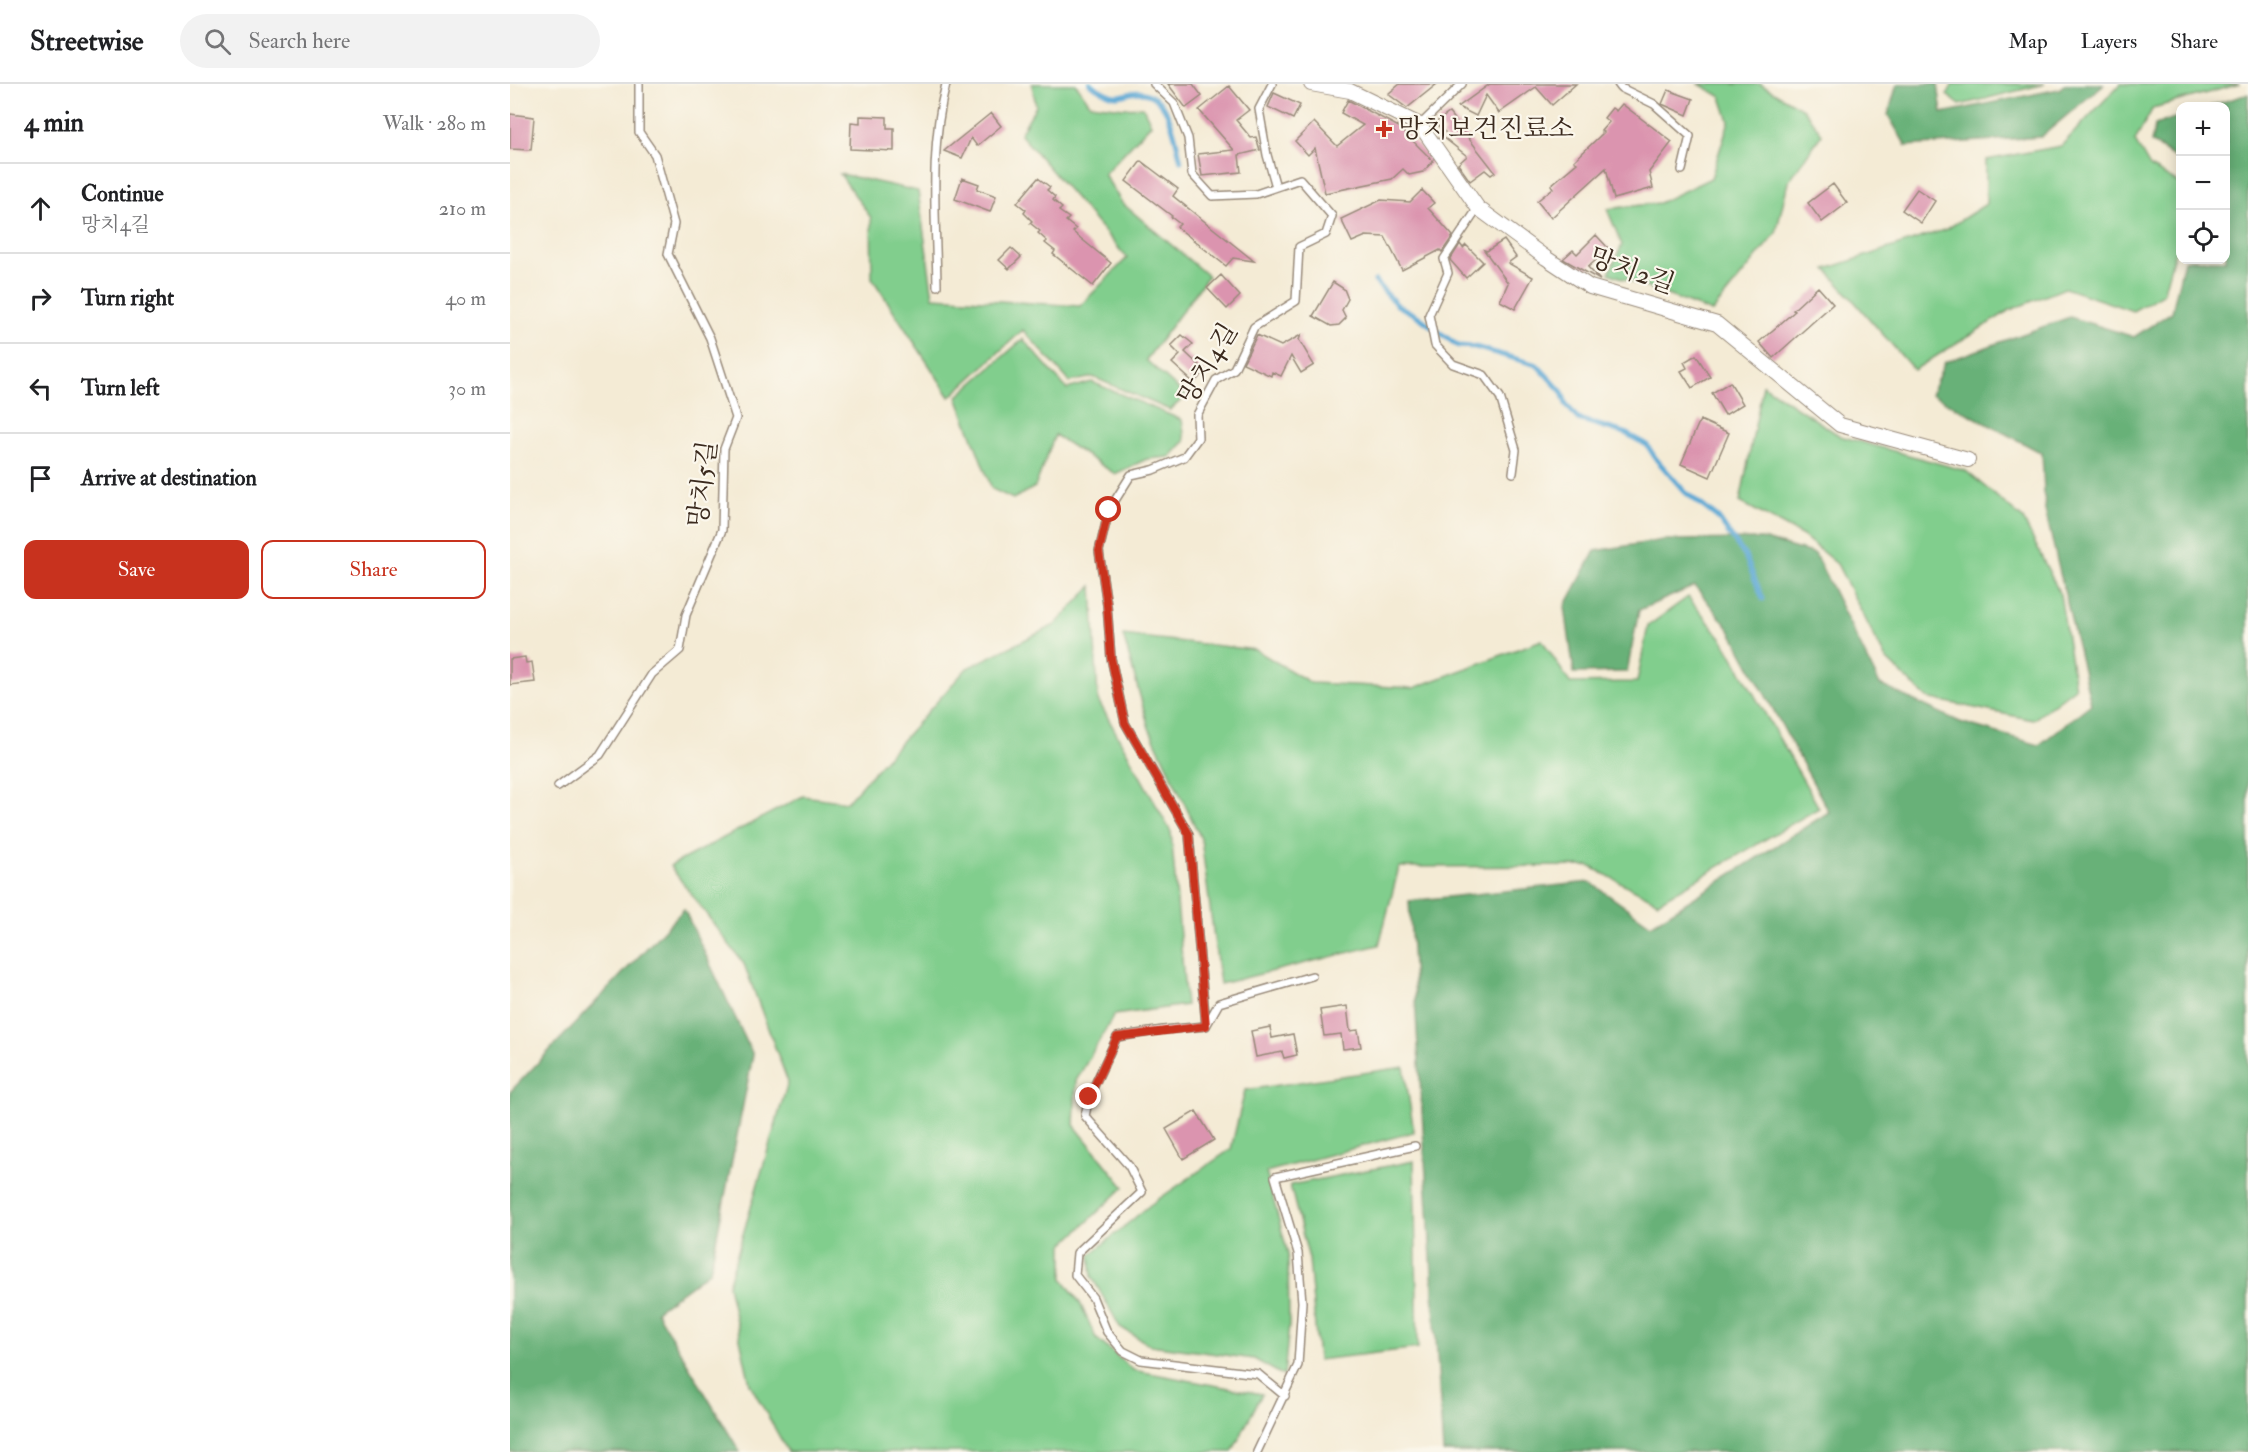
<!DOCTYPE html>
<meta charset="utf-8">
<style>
:root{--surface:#fff;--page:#f2f2f2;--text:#202124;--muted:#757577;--line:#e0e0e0;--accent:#c8321e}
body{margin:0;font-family:"IM FELL Double Pica","Noto Serif KR",serif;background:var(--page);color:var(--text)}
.controls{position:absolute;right:18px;top:18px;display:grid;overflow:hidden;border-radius:12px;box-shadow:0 3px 15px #0003}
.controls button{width:54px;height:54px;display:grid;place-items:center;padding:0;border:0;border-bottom:2px solid var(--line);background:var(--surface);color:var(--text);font:30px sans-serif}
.stop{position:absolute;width:18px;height:18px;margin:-14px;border:4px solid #c8321e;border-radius:50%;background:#fff}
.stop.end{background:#c8321e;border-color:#fff;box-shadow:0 2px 6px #0008}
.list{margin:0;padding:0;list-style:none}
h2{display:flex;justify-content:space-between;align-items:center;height:78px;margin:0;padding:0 24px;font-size:26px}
h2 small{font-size:20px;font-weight:400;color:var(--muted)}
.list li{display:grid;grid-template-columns:39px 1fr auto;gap:18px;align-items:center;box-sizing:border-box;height:90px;padding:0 24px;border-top:2px solid var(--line)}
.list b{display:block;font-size:22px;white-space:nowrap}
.list p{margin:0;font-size:20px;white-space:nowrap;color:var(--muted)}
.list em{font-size:20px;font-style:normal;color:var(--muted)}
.actions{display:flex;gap:12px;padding:18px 24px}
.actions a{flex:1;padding:14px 0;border:2px solid var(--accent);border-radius:12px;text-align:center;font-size:21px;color:var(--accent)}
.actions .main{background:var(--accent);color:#fff}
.icon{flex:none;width:33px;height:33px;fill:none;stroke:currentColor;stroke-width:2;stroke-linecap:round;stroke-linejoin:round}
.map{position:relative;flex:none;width:1738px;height:1368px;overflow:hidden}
header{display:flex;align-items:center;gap:36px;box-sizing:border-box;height:84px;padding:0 30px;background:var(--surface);border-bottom:2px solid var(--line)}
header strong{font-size:28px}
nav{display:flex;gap:33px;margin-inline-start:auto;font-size:21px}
.search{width:420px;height:54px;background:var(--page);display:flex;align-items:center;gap:15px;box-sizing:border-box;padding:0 21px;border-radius:33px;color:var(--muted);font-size:22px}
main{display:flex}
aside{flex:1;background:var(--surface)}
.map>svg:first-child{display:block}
.green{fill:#81ce8d;stroke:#5e7c56;stroke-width:1.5}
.forest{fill:#68b178;stroke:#526e4b;stroke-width:1.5}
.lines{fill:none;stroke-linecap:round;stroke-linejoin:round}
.stream{stroke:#5ba8d4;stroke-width:5}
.building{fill:#db94af}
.lane-casing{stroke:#988a7a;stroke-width:10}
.street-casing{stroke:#988a7a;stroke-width:16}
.lane{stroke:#fff;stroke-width:7}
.street{stroke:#fff;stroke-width:14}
.route{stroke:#c8321e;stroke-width:8}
.poi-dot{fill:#c8321e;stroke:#fbf7ec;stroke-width:2}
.labels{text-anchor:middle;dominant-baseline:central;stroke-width:4.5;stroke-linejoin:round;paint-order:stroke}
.poi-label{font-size:26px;fill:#3b2a1e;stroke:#fbf7ec;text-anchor:start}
.street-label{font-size:26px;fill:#3b2a1e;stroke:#fbf7ec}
</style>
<header>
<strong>Streetwise</strong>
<div class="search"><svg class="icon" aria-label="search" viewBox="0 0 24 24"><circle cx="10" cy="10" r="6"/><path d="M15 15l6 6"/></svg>Search here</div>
<nav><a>Map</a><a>Layers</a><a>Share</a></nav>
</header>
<main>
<aside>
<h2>4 min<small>Walk · 280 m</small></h2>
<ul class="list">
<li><svg class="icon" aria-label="ahead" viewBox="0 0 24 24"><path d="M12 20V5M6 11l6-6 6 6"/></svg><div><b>Continue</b><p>망치4길</p></div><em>210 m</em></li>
<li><svg class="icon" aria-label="right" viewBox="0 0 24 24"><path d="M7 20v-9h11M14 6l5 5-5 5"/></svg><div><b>Turn right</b></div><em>40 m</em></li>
<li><svg class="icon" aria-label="left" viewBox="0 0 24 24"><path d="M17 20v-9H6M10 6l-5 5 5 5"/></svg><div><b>Turn left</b></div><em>30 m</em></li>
<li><svg class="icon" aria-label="arrive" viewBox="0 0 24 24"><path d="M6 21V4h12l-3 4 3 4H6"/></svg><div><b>Arrive at destination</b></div></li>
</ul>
<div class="actions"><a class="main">Save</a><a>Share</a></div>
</aside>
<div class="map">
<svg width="1738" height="1368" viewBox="0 0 1738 1368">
<rect width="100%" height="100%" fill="#fbf7ec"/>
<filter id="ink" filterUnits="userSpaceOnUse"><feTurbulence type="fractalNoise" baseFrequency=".0167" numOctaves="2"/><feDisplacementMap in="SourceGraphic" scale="12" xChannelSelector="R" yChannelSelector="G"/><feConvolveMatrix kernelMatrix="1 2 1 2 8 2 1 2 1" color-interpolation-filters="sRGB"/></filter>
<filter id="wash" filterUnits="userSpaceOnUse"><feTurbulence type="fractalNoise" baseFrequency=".008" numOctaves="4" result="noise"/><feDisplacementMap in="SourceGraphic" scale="24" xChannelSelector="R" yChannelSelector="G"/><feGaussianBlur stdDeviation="1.35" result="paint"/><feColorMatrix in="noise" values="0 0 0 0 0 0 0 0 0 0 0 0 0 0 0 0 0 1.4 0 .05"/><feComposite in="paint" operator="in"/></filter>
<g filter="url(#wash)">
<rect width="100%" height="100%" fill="#f4ebd5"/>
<path class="green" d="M 522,0 L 566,0 L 580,20 L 614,24 L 633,23 L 641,40 L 594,90 L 612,119 L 698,192 L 636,276 L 676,312 L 660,326 L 583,293 L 560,298 L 513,246 L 440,313 L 362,194 L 361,134 L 330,90 L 408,107 L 423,213 L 570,222 L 617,174 L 510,50 L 526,22 Z
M 1189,0 L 1250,0 L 1293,25 L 1312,50 L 1278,98 L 1266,149 L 1202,228 L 1099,189 L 1112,161 L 1097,125 L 1149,119 L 1201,94 L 1219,37 L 1211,13 Z
M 1443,0 L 1535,0 L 1450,21 L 1437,11 Z
M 1610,0 L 1730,0 L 1643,24 L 1625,57 L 1640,83 L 1670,100 L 1670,149 L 1653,210 L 1623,227 L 1555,204 L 1500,226 L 1404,286 L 1316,185 L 1437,145 L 1476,120 L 1476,76 L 1551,62 Z
M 513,255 L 557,305 L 582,298 L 672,336 L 675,357 L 660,373 L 637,375 L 605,390 L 545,351 L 525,403 L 503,415 L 482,405 L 447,313 Z
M 1253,301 L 1330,352 L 1456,387 L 1513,435 L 1550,510 L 1565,604 L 1523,636 L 1417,614 L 1376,575 L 1327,480 L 1293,452 L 1230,418 Z
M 582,502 L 588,616 L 661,748 L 676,921 L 604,931 L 566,997 L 564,1041 L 614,1103 L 553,1161 L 553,1195 L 570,1219 L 586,1254 L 623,1286 L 752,1310 L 722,1368 L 278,1368 L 240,1300 L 218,1201 L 278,998 L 234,880 L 160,782 L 293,712 L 337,718 L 457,584 L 545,541 Z
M 1178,513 L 1213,556 L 1309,724 L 1148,818 L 1079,782 L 889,783 L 869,861 L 710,900 L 691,755 L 639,644 L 613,551 L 746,566 L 801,599 L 904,604 L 1032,556 L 1060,599 L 1127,598 L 1138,542 Z
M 894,983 L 904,1048 L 756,1088 L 778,1170 L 779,1241 L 774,1292 L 744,1275 L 640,1261 L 610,1243 L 582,1193 L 580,1171 L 640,1121 L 721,1065 L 735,1006 Z
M 904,1077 L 908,1264 L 808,1276 L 799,1175 L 780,1101 Z"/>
<path class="forest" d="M 1387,0 L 1428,0 L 1432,29 L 1549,5 L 1555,0 L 1594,0 L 1531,53 L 1396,62 L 1378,31 Z
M 1738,10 L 1738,1368 L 933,1368 L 899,817 L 1080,798 L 1141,841 L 1319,728 L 1220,546 L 1185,502 L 1129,526 L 1117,588 L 1064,589 L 1055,523 L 1085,467 L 1153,456 L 1252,455 L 1305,470 L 1370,601 L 1450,638 L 1529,661 L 1581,620 L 1535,426 L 1532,369 L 1421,310 L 1435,278 L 1560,233 L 1624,253 L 1662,228 L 1674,176 L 1716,176 L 1716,22 L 1700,22 Z
M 1670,32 L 1670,77 L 1641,58 L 1645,41 Z
M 174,825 L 243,971 L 200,1187 L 146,1227 L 230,1368 L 0,1368 L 0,1008 Z"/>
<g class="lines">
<path class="stream" d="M 580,0 C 587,4 597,11 605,12 C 612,13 621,8 628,8 C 661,11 664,51 671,77
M 865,197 L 887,221 L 909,233 L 948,262 L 965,263 L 1027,281 L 1052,308 L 1056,320 L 1068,335 L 1115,349 L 1137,361 L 1146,375 L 1175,408 L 1208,434 L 1235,472 L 1253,515"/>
</g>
<g id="blocks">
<path class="building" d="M 658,0 L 683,0 L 692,12 L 676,24 Z
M 890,0 L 927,0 L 897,24 L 878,10 Z
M 980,0 L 1066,0 L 1042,21 L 1026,3 L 989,29 L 976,11 L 966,32 L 948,23 Z
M 719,2 L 739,26 L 726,36 L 741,54 L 746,53 L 750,66 L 729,71 L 731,88 L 692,92 L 688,70 L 724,66 L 689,26 Z
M 1158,6 L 1183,15 L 1177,31 L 1152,20 Z
M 764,9 L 790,21 L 783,35 L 758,23 Z
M 838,16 L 889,43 L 923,77 L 913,88 L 899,91 L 893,85 L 882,95 L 815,109 L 805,64 L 798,71 L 785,57 L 804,38 L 827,62 L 853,41 L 831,29 Z
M 1112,20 L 1162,58 L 1139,88 L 1143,104 L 1104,115 L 1096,84 L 1041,134 L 1027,117 L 1043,104 L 1041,101 L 1067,79 L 1064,77 L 1094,48 L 1091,47 L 1099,38 L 1094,34 L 1102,24 L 1106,27 Z
M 481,29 L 491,42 L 467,62 L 461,54 L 452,74 L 434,67 Z
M 939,29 L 985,88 L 981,91 L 975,86 L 960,97 L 948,80 L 957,72 L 932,52 L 935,48 L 925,39 Z
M 0,30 L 24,33 L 21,66 L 0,65 Z
M 350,32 L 377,33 L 377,44 L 384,44 L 384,67 L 340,65 L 341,38 L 350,39 Z
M 631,77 L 668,105 L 663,112 L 744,177 L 723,174 L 716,182 L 667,143 L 670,140 L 661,133 L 662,132 L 616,97 Z
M 452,94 L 469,100 L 467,105 L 486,112 L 480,128 L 445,115 Z
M 528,94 L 540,103 L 537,106 L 545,113 L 543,116 L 552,124 L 549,127 L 559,134 L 556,137 L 566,145 L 563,148 L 601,179 L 583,202 L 543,170 L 545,167 L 535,159 L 537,157 L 528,149 L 530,147 L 520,139 L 522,137 L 514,129 L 516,126 L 507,119 Z
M 1323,100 L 1337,119 L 1312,138 L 1298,119 Z
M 1407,105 L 1425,117 L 1411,139 L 1392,126 Z
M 912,106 L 924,119 L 918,124 L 943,152 L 932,168 L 930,166 L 892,186 L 875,153 L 856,152 L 842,158 L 831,135 L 871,116 L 900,118 Z
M 1086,151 L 1099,165 L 1078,183 L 1090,196 L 1053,175 L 1063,166 L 1067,170 Z
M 994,156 L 1006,173 L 998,179 L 1023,193 L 1005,225 L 990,217 L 998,199 L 974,166 L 977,167 Z
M 950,160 L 953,164 L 956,161 L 973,178 L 956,194 L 940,176 Z
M 501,164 L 511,173 L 499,185 L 489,176 Z
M 711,191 L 730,212 L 717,225 L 697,204 Z
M 823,198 L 834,205 L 838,215 L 832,226 L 836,234 L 829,241 L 821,242 L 803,232 Z
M 1308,203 L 1323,220 L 1263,274 L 1249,258 L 1285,227 L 1283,226 Z
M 672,251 L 683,260 L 675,268 L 695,287 L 684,299 L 662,279 L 670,271 L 661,262 Z
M 747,251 L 771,262 L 791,251 L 789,256 L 804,281 L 791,289 L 781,272 L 771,292 L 762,288 L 761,292 L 733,279 Z
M 1186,271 L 1200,293 L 1182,304 L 1171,287 L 1177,284 L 1174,278 Z
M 1220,298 L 1233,320 L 1215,331 L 1202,309 Z
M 1190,336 L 1219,349 L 1200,393 L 1171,380 Z
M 15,573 L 16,579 L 22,578 L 25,598 L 0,601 L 0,575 Z
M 837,922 L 840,947 L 848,946 L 851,963 L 833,965 L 831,950 L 814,952 L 810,926 Z
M 760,943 L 762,954 L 783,950 L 787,971 L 774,974 L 772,968 L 746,973 L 741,947 Z
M 686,1027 L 704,1056 L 673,1075 L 656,1045 Z"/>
</g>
</g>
<g filter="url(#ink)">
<use href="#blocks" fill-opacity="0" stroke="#988a7a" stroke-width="1.5"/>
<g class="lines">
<defs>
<path id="lane" d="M 644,0 L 664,19 L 678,54 L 682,90 L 702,112 L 746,110 L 790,95 L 822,132 L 816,150 L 789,163 L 786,217 L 744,243 L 724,285 L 706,296 L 687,331 L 688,354 L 674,373 L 643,386 L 621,391 L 599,426 L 589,467 L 597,521 L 601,574 L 615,639 L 679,750 L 696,942
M 762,0 L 749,25 L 757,71 L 766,103
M 1108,0 L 1111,4 L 1144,20 L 1180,52 L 1172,86
M 910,41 L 952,0
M 968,124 L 934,175 L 938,189 L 919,231 L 925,261 L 943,280 L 974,291 L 990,313 L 1006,366 L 1003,389
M 427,202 C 426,135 419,66 436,0
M 48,702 L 90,671 L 142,590 L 170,566 L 176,531 L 212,446 L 214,365 L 226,334 L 200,254 L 158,170 L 164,140 L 145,71 L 129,48 L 129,0
M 775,1312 L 748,1290 L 631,1276 L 613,1267 L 597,1248 L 583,1214 L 565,1191 L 567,1169 L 632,1108 L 619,1082 L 575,1032 L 579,1013 L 607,953 L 653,946 L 696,942 L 709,919 L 802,892
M 747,1368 L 788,1281 L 792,1218 L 788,1169 L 765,1093 L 905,1062"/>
<path id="street" d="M 801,0 L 840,7 L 910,41 L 968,124 L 1036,174 L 1080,203 L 1207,240 L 1330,341 L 1458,376"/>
</defs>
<use href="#lane" class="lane-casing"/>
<use href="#street" class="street-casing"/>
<use href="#lane" class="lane"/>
<use href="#street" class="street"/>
</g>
</g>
<g class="lines" filter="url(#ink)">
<path class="route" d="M 579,1013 L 607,953 L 696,942 L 679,750 L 615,639 L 601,574 L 597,521 L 589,467 L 599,426"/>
</g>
<path class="poi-dot" d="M871 36h6v6h6v6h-6v6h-6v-6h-6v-6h6z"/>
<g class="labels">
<g class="poi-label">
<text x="888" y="45">망치보건진료소</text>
</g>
<g class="street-label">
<text transform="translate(1122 187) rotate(20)">망치2길</text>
<text transform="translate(698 280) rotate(-59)">망치4길</text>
<text transform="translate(193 400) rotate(-83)">망치5길</text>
</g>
</g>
</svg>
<div class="controls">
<button>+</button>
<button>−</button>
<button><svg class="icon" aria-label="locate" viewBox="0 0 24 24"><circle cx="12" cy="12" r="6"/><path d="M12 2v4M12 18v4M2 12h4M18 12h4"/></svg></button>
</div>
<div class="stop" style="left:599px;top:426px"></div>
<div class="stop end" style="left:579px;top:1013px"></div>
</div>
</main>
